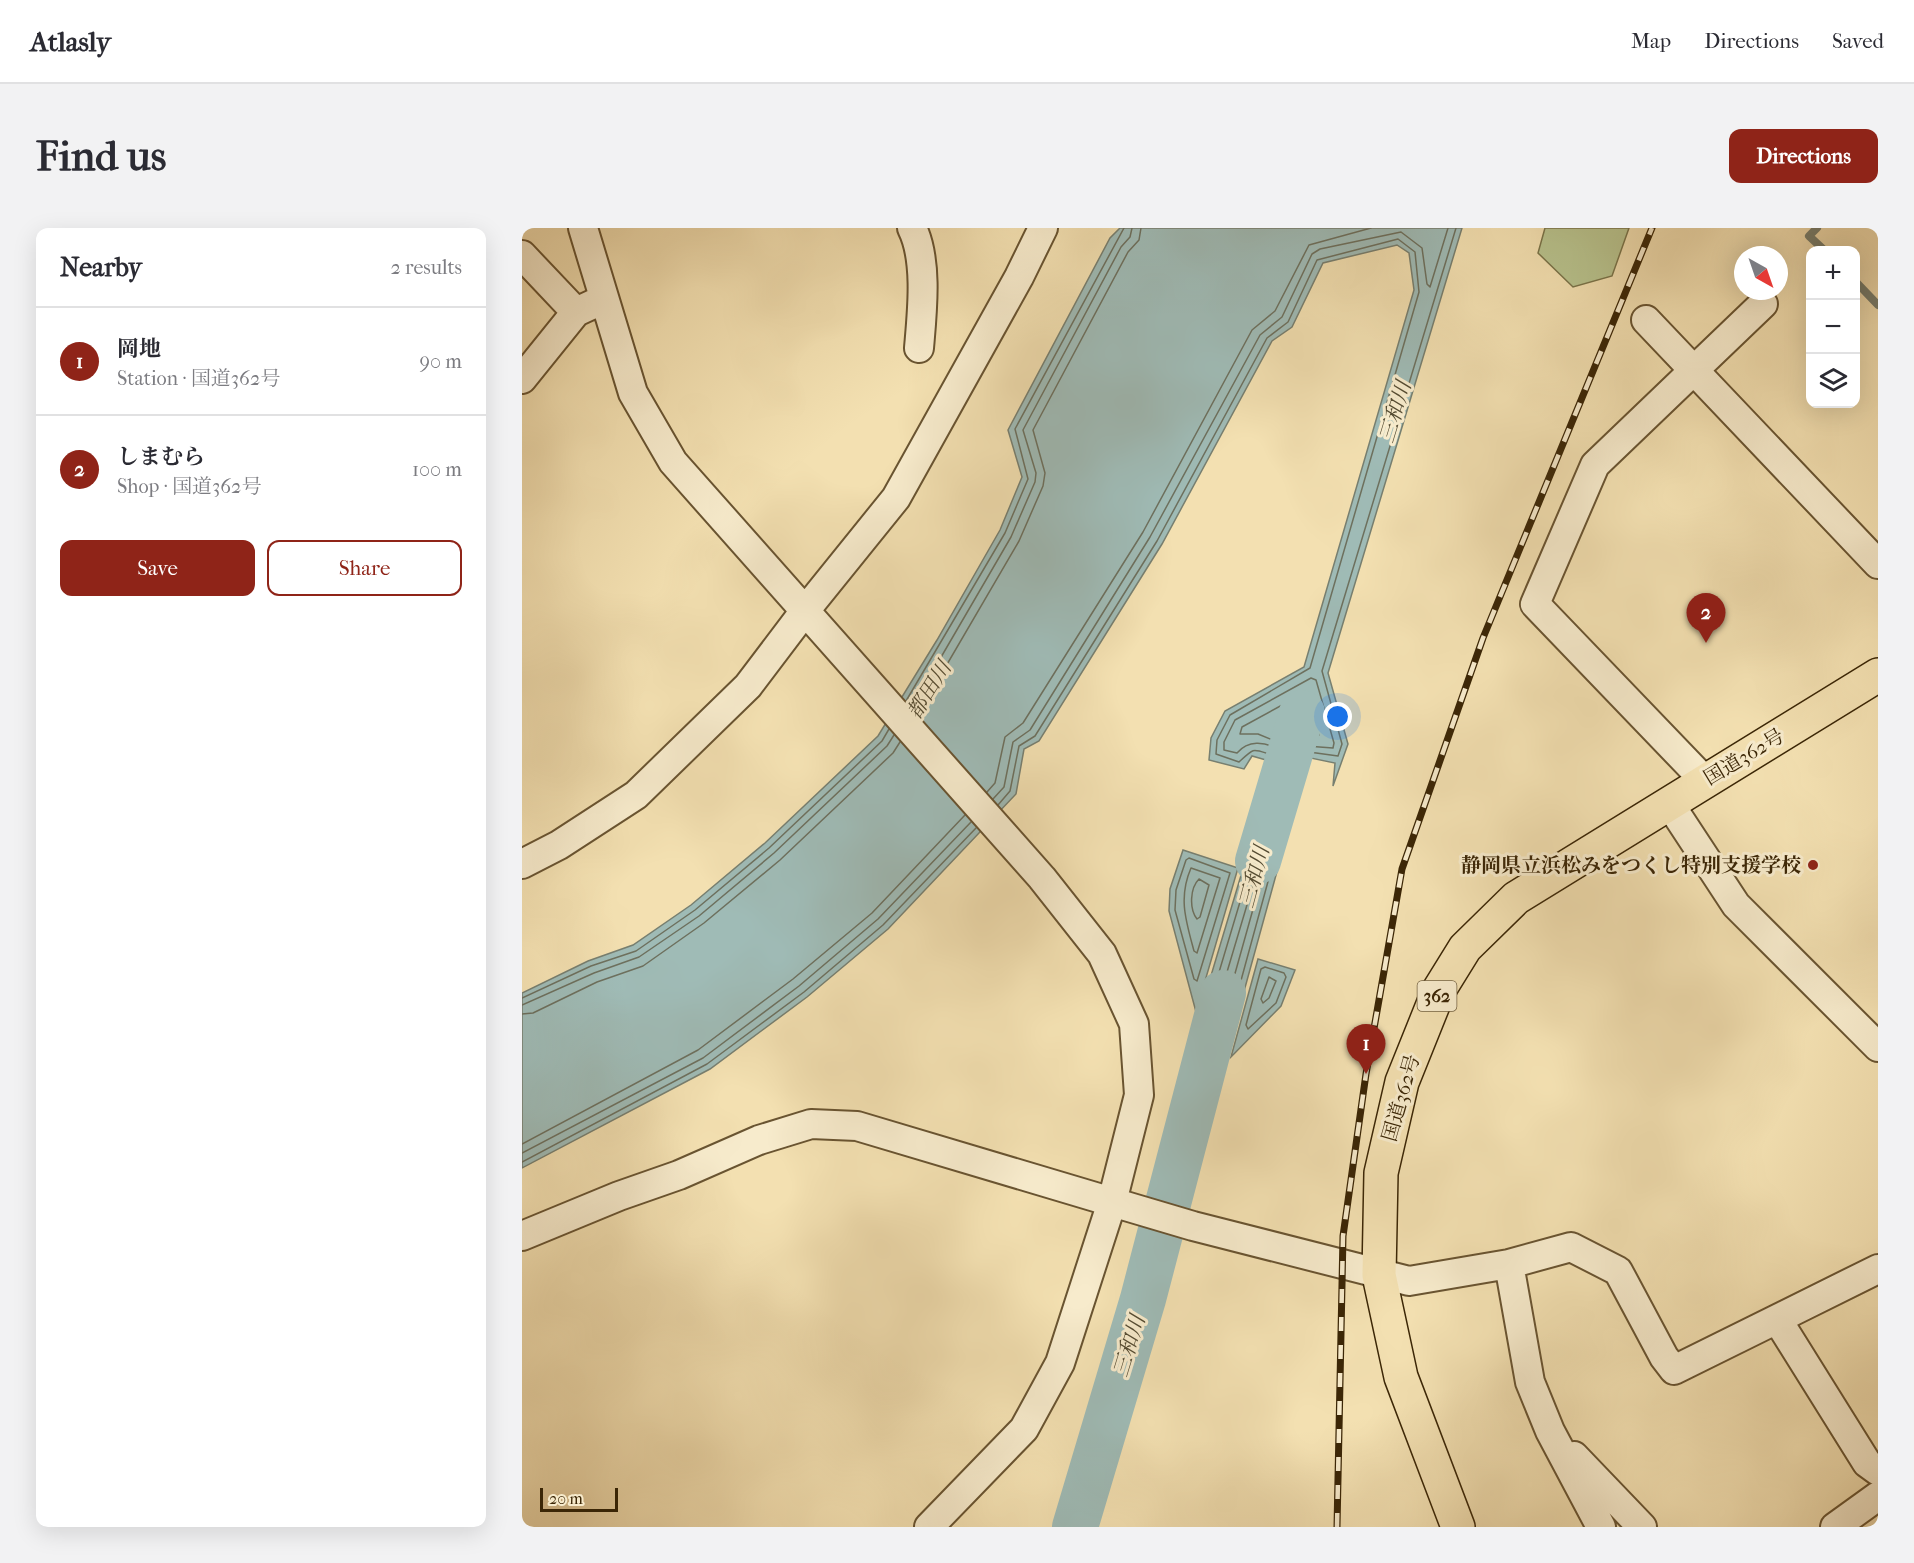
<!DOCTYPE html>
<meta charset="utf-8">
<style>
:root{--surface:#fff;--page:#f2f2f3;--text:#2b2b33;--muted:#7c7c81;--line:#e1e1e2;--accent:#8f2418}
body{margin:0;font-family:"IM FELL French Canon","Noto Serif JP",serif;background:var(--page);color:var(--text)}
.controls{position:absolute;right:18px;top:18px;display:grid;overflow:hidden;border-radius:12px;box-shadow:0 6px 24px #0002}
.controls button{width:54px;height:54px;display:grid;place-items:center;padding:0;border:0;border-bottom:2px solid var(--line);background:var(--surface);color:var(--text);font:30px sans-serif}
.compass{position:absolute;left:1212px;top:18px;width:54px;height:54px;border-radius:50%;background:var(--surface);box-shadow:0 6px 24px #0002;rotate:140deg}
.scale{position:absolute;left:18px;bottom:15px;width:78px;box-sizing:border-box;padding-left:6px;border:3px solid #3b2606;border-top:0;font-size:16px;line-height:21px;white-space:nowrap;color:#3b2606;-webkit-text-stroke:4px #f7ebcc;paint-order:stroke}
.you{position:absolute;left:816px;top:489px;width:21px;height:21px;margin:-15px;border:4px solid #fff;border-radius:50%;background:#1a73e8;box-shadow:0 0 0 9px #1a73e833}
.badge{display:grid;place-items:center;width:39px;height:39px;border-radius:50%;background:var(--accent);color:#fff;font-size:20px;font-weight:700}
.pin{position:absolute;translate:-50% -50px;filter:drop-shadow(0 2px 3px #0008)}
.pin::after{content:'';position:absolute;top:32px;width:21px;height:18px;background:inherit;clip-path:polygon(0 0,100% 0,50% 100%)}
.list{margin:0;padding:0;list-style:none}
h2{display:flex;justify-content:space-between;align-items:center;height:78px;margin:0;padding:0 24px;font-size:26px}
h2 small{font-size:20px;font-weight:400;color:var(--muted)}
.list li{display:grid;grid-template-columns:39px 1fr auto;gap:18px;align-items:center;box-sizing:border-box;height:108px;padding:0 24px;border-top:2px solid var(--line)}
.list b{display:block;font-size:22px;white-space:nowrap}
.list p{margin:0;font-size:20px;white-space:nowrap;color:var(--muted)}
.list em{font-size:20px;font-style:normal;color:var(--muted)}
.actions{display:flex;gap:12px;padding:18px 24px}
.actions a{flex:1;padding:14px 0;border:2px solid var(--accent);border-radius:12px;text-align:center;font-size:21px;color:var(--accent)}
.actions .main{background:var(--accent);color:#fff}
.icon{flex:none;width:33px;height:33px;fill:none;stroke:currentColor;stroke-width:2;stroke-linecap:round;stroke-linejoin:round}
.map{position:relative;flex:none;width:1356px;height:1299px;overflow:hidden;border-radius:12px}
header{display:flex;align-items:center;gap:36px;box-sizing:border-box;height:84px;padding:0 30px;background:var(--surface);border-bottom:2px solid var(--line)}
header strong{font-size:28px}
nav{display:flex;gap:33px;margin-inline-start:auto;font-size:21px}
.intro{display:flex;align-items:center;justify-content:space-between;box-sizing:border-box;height:144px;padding:0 36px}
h1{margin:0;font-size:42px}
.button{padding:15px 27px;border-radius:12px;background:var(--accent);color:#fff;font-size:21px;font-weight:700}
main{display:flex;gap:36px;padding:0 36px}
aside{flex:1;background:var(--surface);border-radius:12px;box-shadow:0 6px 24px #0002}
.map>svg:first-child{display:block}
.green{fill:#b8c38e;stroke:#7a744a;stroke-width:1.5}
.water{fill:#9fbbb6;stroke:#777f70;stroke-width:1.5}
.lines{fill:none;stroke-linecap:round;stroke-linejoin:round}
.shore{stroke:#6d705e;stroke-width:1.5}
.stream{stroke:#777f70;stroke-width:8}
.river{stroke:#9fbbb6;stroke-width:46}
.minor-casing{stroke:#695431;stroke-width:32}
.highway-casing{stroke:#3b2606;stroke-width:36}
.minor{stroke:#f7ebcc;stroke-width:28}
.highway{stroke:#f3e0b1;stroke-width:33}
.rail-casing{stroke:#3b2606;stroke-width:7}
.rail{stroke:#f7ebcc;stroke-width:4.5;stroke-dasharray:14;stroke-linecap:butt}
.poi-dot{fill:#8f2418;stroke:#f7ebcc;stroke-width:2}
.labels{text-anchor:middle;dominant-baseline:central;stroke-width:6;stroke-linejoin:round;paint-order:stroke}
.shield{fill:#f7ebcc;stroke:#736141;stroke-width:1.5}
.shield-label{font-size:18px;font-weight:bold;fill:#3b2606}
.street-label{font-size:20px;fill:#3b2606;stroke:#f7ebcc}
.poi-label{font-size:20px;font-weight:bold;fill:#3b2606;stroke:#f7ebcc;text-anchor:end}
.water-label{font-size:21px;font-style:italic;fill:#544b32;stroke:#f7ebcc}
</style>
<header>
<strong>Atlasly</strong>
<nav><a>Map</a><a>Directions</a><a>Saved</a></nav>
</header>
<div class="intro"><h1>Find us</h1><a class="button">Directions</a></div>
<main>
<aside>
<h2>Nearby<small>2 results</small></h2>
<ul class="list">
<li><span class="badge">1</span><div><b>岡地</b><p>Station · 国道362号</p></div><em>90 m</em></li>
<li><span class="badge">2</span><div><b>しまむら</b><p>Shop · 国道362号</p></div><em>100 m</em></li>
</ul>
<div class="actions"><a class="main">Save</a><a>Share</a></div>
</aside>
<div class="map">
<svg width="1356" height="1299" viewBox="0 0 1356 1299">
<rect width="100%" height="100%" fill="#f3e0b1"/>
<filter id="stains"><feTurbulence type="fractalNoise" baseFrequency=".00333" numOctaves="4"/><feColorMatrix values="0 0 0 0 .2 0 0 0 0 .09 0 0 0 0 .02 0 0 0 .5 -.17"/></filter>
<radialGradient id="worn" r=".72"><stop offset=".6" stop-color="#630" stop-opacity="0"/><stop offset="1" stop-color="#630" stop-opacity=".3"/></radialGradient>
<path class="green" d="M 1023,0 L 1107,0 L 1090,48 L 1051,59 L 1016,25 Z"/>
<path class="water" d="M 598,0 L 940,0 L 806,445 L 826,516 L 811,558 L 813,535 L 789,530 L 782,551 L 751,543 L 751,534 L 730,528 L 722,541 L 687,532 L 689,510 L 703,483 L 782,439 L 892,62 L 887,25 L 875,17 L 801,35 L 770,99 L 750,113 L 640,316 L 517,513 L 502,521 L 494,566 L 366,701 L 285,769 L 188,841 L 0,940 L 0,765 L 66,733 L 111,717 L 169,677 L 243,615 L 356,508 L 415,412 L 478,302 L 500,249 L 486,202 L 588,10 Z
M 738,567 L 773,578 L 702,836 L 673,872 L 685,825 L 676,791 L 738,584 L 735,579 Z
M 661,622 L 716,640 L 674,784 L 647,683 L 648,661 Z
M 736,731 L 773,742 L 759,778 L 709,829 Z"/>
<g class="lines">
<path class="shore" d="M 789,450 L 794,452 L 812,515 L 811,520 L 784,518 L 771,534 C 763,532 764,527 758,522 C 742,513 726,512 715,525 L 702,522 L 702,514 L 713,492 Z
M 784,464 L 788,466 L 797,507 L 781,509 L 768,519 L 736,506 L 718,506 L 720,499 Z
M 384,473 L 483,305 L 506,251 L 493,201 L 602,0
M 390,479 L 489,309 L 513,254 L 514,245 L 501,202 L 599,19 L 608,9 L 610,0
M 396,486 L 497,313 L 521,258 L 523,245 L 511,202 L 606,24 L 617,12 L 619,0
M 465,564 L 473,555 L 483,509 L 501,495 L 621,304 L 730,102 L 753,83 L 787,17 L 849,0
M 471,571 L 482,559 L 491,514 L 508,502 L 628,309 L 738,107 L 760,89 L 790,26 L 798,21 L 879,4 L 900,20 L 905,56 L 908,59 L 926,0
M 746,576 L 763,581 L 765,584 L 697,833 L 691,838 L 689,835 L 691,824 L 683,791 L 744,587 L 743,578 Z
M 476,577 L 488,563 L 497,518 L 513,508 L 635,313 L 745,110 L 766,94 L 795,32 L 876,11 L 893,24 L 897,64 L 788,440 L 708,487 L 695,512 L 694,526 L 717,534 C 734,518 730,521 753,528 L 758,539 L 776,543 L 787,524 L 816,528 L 820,516 L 800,443 L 934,0
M 667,630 L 708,645 L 675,753 L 672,751 L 653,682 L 654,662 L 664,632 Z
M 740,638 L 742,642 L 698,799 L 695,801 L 691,791 L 736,640 Z
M 669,640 L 698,650 L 675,725 L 672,723 C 664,693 656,670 669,640 Z
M 677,651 L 687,657 L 678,689 L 675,691 C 667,681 668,660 677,651 Z
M 743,739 L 762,745 L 764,749 L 754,775 L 726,801 L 724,797 L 739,741 Z
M 747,749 L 754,753 L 747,770 L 741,775 L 739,771 Z
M 0,770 L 69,738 L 114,723 L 173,682 L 247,620 L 360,513 L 367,501
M 0,777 L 72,745 L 117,729 L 177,688 L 252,625 L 365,518 L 372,507
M 0,786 L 11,785 L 75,754 L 121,738 L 182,695 L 258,632 L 371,525 L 378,514
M 0,916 L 176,822 L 271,751 L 350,685 L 443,587
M 0,925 L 181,830 L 277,758 L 356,691 L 449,594
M 0,934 L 185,836 L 282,764 L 361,697 L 454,600"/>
<path class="stream" d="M 1295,0 L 1287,8 L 1302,22
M 1334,54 L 1356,77"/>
<path class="river" d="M 736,633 L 780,485
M 553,1299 L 621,1071 L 701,765"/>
<defs>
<path id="minor" d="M 390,0 C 406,32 400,85 397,120
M 0,27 L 54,84
M 1124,92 L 1356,336
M 0,151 L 54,84 L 82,71
M 1183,553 L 1013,376 L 1073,237 L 1241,76
M 1147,575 L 1214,677 L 1356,819
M 0,636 L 37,617 L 114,567 L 226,458 L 282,384 L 374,270 L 497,49 L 521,0
M 0,1008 L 97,968 L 157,947 L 237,912 L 289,896 L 335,898 L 590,974 L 617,867 L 612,796 L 580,726 L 520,650 L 151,234 L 111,165 L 61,0
M 987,1036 L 1008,1154 L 1028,1203 L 1079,1299
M 1255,1091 L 1345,1235 L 1356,1243
M 1052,1228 L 1120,1299
M 407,1299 L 502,1201 L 538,1135 L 590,974 L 671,998 L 887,1053 L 987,1036 L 1049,1019 L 1096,1043 L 1142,1129 L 1152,1142 L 1356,1041
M 1313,1299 L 1356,1268"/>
<path id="highway" d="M 936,1299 L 879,1149 L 857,1047 L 859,945 L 880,854 L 917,762 L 943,720 L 994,670 L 1356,447"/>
</defs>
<use href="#minor" class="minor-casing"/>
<use href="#highway" class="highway-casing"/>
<use href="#minor" class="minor"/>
<use href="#highway" class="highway"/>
<defs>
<path id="rail" d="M 815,1299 L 821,1008 L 844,846 L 880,641 L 961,410 L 1130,0"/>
</defs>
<use href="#rail" class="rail-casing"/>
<use href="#rail" class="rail"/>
</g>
<circle class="poi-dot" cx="1291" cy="637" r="6"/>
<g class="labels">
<rect class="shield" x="895.5" y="753" width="39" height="30" rx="4.5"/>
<g class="shield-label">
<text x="915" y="768">362</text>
</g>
<g class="street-label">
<text transform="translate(1222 529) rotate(-31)">国道362号</text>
<text transform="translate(879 870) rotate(-74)">国道362号</text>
</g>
<g class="poi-label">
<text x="1279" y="637">静岡県立浜松みをつくし特別支援学校</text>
</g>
<g class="water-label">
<text transform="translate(873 184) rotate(-73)">三和川</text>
<text transform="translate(407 462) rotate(-58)">都田川</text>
<text transform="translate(732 649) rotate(-75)">三和川</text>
<text transform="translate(607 1118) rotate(-73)">三和川</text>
</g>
</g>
<rect width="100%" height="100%" filter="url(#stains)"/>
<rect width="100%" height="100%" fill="url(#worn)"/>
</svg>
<div class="controls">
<button>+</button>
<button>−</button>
<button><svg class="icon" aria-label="layers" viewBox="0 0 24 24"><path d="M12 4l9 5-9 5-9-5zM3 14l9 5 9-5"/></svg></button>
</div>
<svg class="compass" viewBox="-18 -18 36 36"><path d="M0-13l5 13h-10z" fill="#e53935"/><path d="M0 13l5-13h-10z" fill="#7c7c81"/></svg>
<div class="scale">20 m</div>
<div class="you"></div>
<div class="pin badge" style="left:844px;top:846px">1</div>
<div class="pin badge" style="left:1184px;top:415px">2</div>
</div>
</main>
